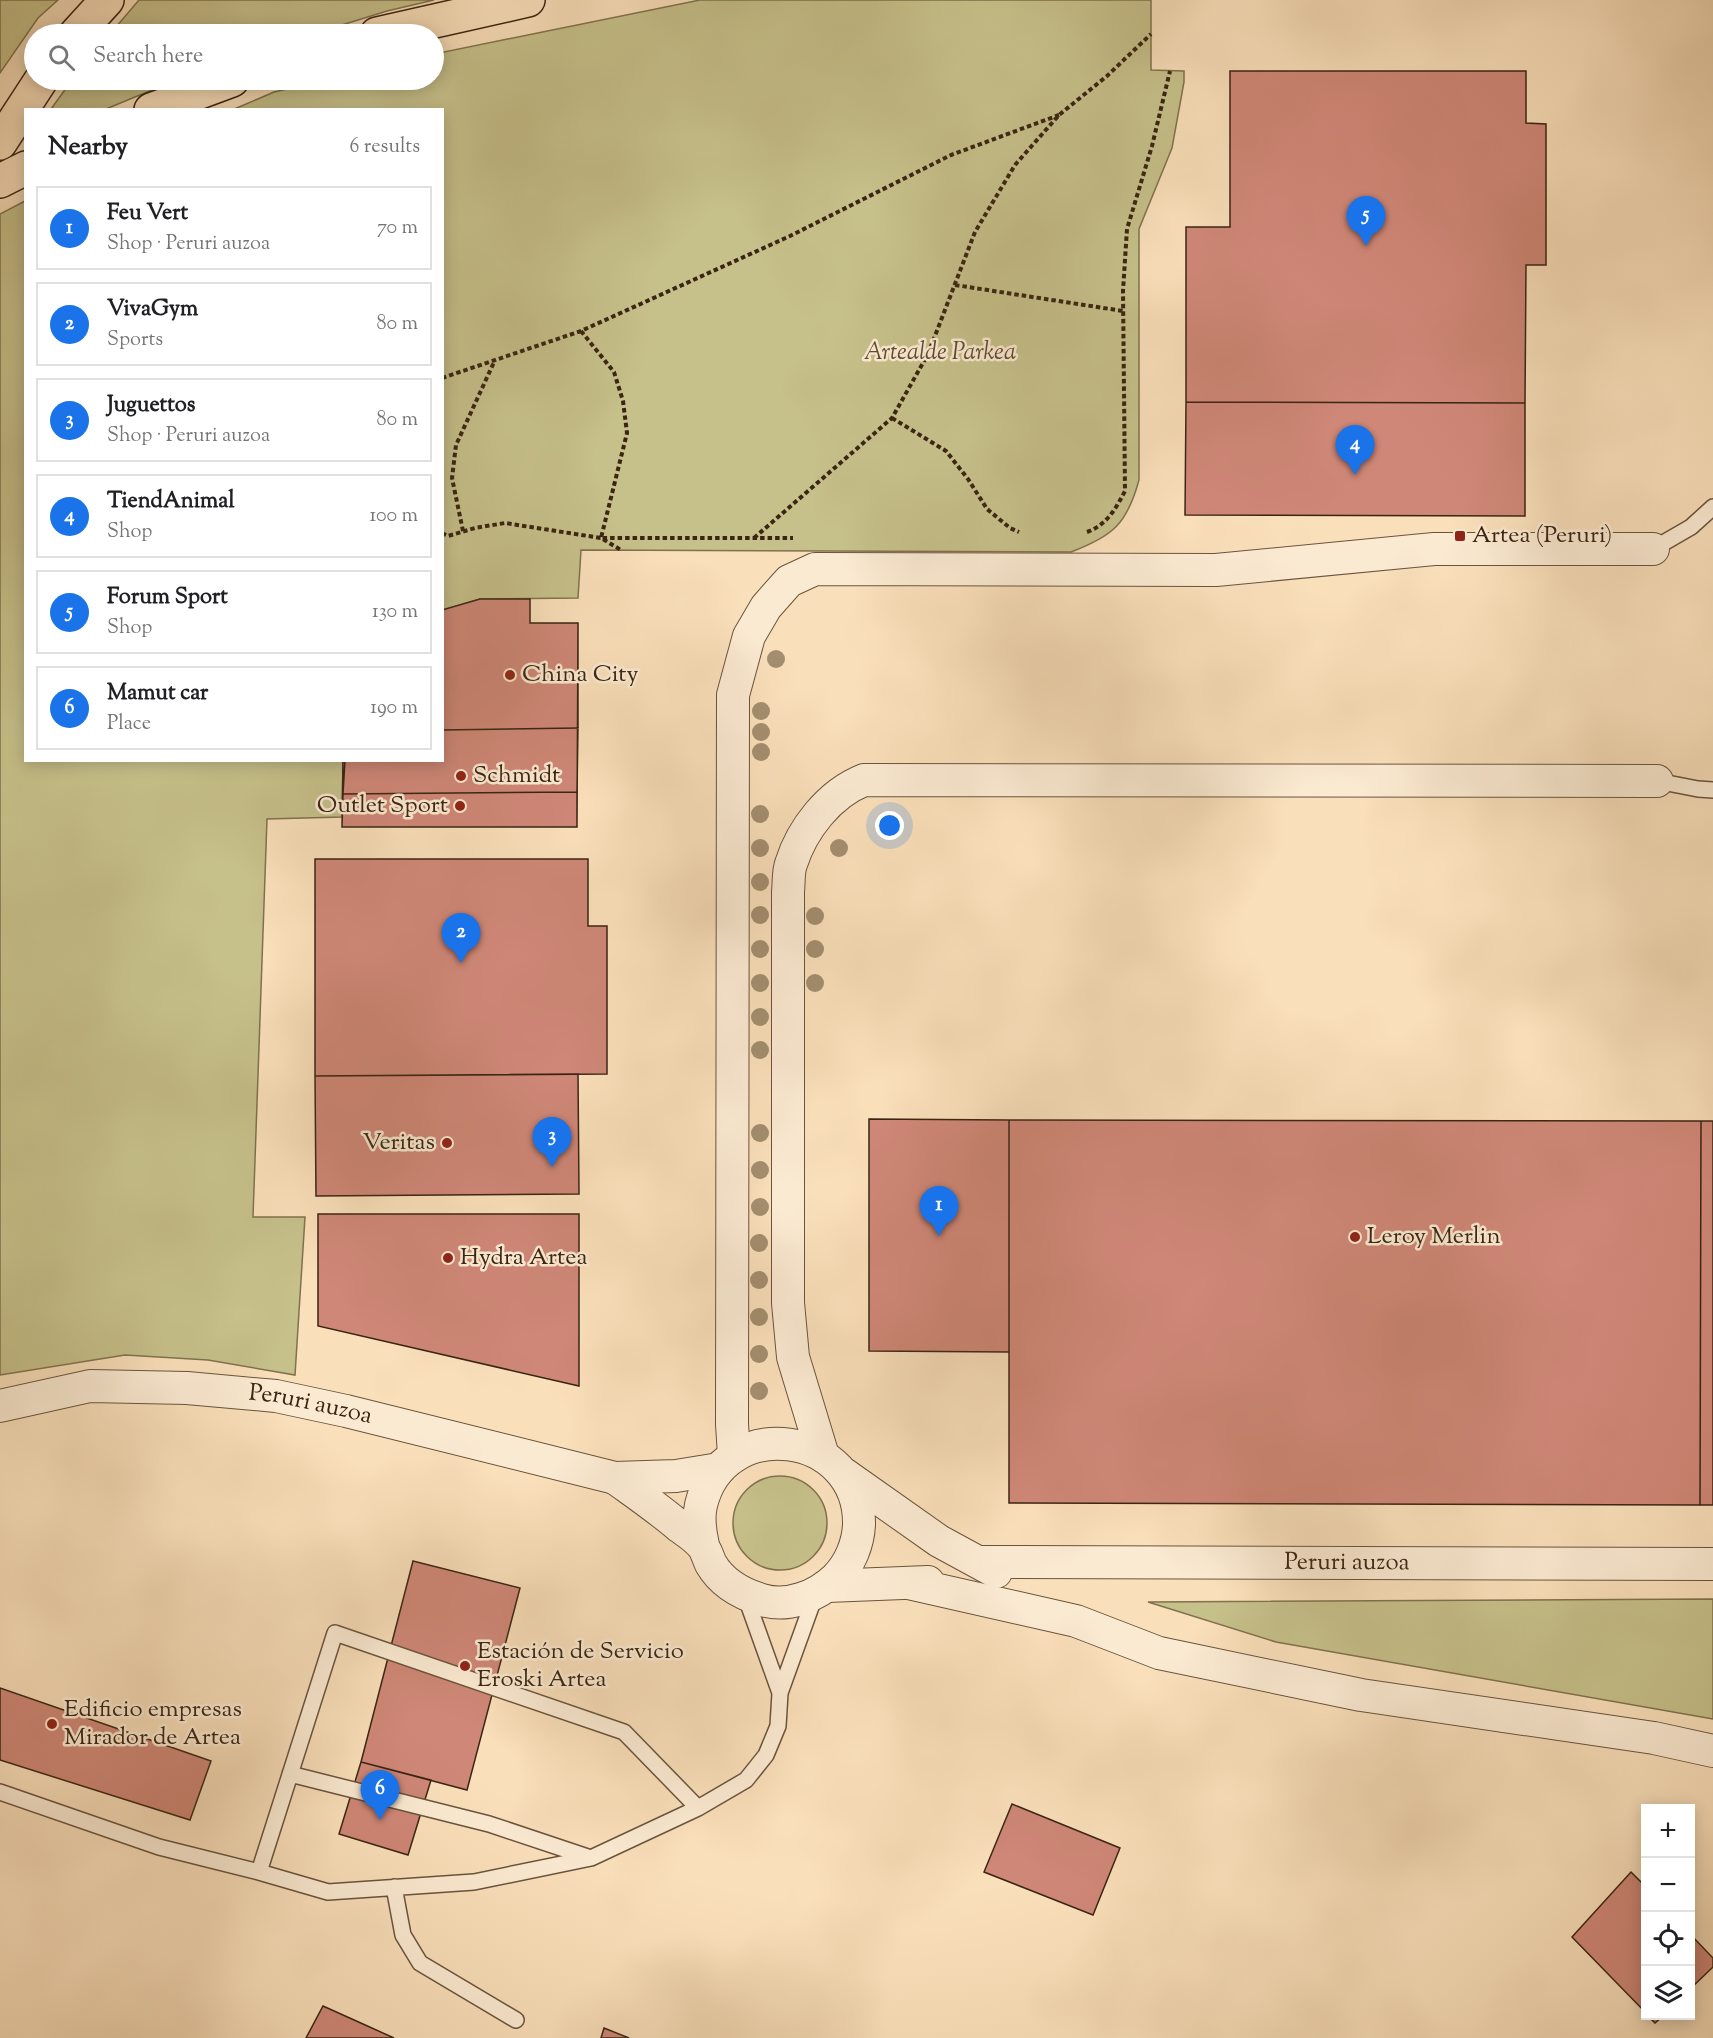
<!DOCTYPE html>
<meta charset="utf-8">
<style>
:root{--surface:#fff;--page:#f2f2f2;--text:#202124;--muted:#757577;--line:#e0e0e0;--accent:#1a73e8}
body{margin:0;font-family:"Sorts Mill Goudy",serif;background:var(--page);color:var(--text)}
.controls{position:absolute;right:18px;bottom:18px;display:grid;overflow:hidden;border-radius:0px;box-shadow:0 3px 15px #0003}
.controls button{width:54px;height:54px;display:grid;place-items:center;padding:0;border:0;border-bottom:2px solid var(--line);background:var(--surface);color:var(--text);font:30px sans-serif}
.you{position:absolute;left:890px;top:826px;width:21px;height:21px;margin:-15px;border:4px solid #fff;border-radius:50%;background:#1a73e8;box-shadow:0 0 0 9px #1a73e833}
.badge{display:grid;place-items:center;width:39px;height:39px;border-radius:50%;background:var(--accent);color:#fff;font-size:20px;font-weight:700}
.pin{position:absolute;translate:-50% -50px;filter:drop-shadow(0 2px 3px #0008)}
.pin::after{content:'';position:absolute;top:32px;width:21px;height:18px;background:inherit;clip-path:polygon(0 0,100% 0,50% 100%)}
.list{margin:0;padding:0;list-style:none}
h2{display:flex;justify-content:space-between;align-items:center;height:78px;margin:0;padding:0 24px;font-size:26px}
h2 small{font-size:20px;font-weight:400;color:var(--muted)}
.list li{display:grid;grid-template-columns:39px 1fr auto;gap:18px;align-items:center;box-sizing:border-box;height:84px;margin:0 12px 12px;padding:0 12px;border:2px solid var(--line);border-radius:0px}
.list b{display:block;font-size:22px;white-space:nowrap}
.list p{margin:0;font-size:20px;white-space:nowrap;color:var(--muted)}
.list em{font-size:20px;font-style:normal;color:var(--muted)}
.icon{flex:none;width:33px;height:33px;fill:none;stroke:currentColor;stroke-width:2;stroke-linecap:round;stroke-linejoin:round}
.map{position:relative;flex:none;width:1713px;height:2038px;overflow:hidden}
.search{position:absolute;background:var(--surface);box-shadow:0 3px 15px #0003;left:24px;top:24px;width:420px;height:66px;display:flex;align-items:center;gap:15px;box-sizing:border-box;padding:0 21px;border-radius:33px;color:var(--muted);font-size:22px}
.panel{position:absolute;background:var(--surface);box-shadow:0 3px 15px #0003;left:24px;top:108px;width:420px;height:654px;border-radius:0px}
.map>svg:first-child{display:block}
.green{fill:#c6c08a;stroke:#80724e;stroke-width:1.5}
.building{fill:#cf8777;stroke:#3a2513;stroke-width:1.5}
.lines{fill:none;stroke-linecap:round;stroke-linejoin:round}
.lane-casing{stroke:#6a543d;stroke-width:18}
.street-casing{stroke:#6a543d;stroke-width:34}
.highway-casing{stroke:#3a2513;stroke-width:36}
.path{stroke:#3a2513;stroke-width:4;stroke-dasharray:4.5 3;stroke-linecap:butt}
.lane{stroke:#fbead2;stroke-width:15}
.street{stroke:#fbead2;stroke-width:32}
.highway{stroke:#f9dfba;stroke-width:33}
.tree{fill:#a38e6f}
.poi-dot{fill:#8f2418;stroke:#fbead2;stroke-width:2}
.labels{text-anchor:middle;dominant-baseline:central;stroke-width:5;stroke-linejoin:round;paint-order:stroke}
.park-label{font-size:24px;font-style:italic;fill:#5d4c31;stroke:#fbead2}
.poi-label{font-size:24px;fill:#3a2513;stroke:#fbead2;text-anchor:start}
.street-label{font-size:24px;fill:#3a2513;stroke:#fbead2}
</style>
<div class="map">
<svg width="1713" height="2038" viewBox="0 0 1713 2038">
<rect width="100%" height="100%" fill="#f9dfba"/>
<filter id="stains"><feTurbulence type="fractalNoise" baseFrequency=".00333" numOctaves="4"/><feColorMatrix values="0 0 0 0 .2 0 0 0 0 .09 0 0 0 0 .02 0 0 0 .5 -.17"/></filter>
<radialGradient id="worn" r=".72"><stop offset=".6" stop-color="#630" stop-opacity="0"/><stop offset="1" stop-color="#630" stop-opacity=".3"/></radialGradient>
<path class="green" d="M 0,0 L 58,0 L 38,18 L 0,73 Z
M 139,0 L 434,0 L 387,11 L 313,34 L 110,34 Z
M 700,0 L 1151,0 L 1151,70 L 1184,71 L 1184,82 L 1172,148 L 1139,229 L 1139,480 C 1127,524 1113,536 1071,552 L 581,550 L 578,598 L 480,599 L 443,610 L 442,110 L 232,110 L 274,92 L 327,80 L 434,80 L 434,54 Z
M 72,80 L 176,80 L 106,109 L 51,109 Z
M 25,201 L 26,760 L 343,761 L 342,817 L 267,819 L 253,1217 L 305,1217 L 295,1375 L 208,1360 L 125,1355 L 0,1375 L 0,214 Z
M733 1523a47 47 0 1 1 94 0a47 47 0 1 1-94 0Z
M 1713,1599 L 1713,1719 L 1276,1642 L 1148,1602 Z"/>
<path class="building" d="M 1230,71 L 1526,71 L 1526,123 L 1546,124 L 1546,265 L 1526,265 L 1525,403 L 1186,402 L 1186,227 L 1230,227 Z
M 1186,402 L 1525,403 L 1525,516 L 1185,515 Z
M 480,599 L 530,599 L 530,623 L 578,623 L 577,827 L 342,827 L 343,760 L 442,760 L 442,610 Z
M 480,599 L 530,599 L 530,623 L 578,623 L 578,728 L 442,730 L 442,610 Z
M 578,728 L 577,792 L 343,794 L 345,760 L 442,760 L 442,730 Z
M 577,792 L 577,827 L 342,827 L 343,794 Z
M 315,859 L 588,859 L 588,926 L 607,926 L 607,1074 L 315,1076 Z
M 578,1074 L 579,1194 L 316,1196 L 315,1076 Z
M 869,1119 L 1009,1120 L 1009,1352 L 869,1351 Z
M 1009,1120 L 1701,1121 L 1700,1505 L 1009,1503 Z
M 1701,1121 L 1713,1121 L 1713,1505 L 1700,1505 Z
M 318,1214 L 579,1214 L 579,1386 L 318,1326 Z
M 413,1561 L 520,1588 L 467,1790 L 361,1762 Z
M 0,1688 L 211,1761 L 190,1820 L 0,1760 Z
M 361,1762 L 431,1780 L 408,1855 L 339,1834 Z
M 1012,1804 L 1120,1848 L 1093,1915 L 984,1872 Z
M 1631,1872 L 1646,1887 L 1646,2013 L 1572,1937 Z
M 1690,1934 L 1713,1958 L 1713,1967 L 1690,1989 Z
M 323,2006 L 363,2024 L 394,2038 L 306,2038 Z
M 1648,2016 L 1663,2016 L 1655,2023 Z
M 604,2028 L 629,2038 L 601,2038 Z"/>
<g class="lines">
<defs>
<path id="lane" d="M 1653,549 L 1691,527 L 1713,507
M 1657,781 L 1698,789 L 1713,790
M 745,1595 L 780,1693
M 290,1774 L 489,1824 L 588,1857
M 0,1792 L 159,1847 L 259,1872 L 328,1892 L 474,1882 L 591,1858 L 698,1808 L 746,1780 L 766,1755 L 778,1726 L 780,1693 L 816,1593
M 259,1872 L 335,1633 L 624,1732 L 698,1808
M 394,1887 L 403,1935 L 420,1963 L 516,2020"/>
<g id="street">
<path id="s1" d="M 0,1406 L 90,1386 L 187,1388 L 276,1396 L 346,1411 L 615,1478 L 676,1476 L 719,1469"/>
<path d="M 734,1456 L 732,1424 L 733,695 L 749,636 L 766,607 L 789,581 L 815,569 L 1216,570 L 1434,549 L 1653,549"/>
<path d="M 823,1456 L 793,1357 L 788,1303 L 788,892 C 789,883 788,872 791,864 C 802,829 829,794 864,780 L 1657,781"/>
<path d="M 844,1474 L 939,1541 L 996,1572"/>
<path d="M 615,1478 C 637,1494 659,1509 680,1527 C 687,1532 695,1537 701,1544 C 706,1549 708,1558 711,1564 C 722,1583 742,1594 762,1600 C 788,1608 817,1596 836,1578 C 850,1564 858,1544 859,1525 C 861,1430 723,1412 701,1505 C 698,1518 700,1532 703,1545"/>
<path id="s2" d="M 979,1562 L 1713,1564"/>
<path d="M 908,1583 L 1076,1621 L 1159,1653 L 1361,1695 L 1654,1738 L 1713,1751"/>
<path d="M 827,1586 L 928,1582"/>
</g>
<path id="highway" d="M 76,34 L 107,0
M 377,34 L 528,0
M 151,110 L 232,80
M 0,143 L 41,80
M 0,181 L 26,168"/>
</defs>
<use href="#lane" class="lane-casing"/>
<use href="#street" class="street-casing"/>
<use href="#highway" class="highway-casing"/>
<path class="path" d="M 955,285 L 1123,311
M 581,331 L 614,372 L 623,401 L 627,433 L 601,538 L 793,538
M 442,378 L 581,331 L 790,236 L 951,155 L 1059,115
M 892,418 L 946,451 L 968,479 L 987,509 L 1010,528 L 1019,532
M 463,531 L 452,478 L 456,445 L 495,360
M 1087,532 C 1107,525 1116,508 1125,491 L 1123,291 L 1127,229 L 1152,146 L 1170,71
M 442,533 L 448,536 L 475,528 L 505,523 L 601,538 L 621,550
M 754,538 L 892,418 L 928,354 L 975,232 L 1015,165 L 1059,115 L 1107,76 L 1151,34"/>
<use href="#lane" class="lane"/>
<use href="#street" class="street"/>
<use href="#highway" class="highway"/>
</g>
<g class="tree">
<circle cx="776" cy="659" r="9"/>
<circle cx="761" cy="711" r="9"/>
<circle cx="761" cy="732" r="9"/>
<circle cx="761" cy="752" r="9"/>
<circle cx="760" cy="814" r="9"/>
<circle cx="760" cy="848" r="9"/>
<circle cx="839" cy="848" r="9"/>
<circle cx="760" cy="882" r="9"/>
<circle cx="760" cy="915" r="9"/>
<circle cx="815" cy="916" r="9"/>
<circle cx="760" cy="949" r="9"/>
<circle cx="815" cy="949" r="9"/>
<circle cx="760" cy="983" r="9"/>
<circle cx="815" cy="983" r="9"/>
<circle cx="760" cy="1017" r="9"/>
<circle cx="760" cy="1050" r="9"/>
<circle cx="760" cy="1133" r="9"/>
<circle cx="760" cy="1170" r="9"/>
<circle cx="760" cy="1207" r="9"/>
<circle cx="759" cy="1243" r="9"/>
<circle cx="759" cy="1280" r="9"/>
<circle cx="759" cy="1317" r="9"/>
<circle cx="759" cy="1354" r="9"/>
<circle cx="759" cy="1391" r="9"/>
</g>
<g class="poi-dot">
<rect x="1454" y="530" width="12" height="12" rx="3"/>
<circle cx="510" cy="675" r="6"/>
<circle cx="461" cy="776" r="6"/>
<circle cx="460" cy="806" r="6"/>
<circle cx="447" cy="1143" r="6"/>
<circle cx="1355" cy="1237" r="6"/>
<circle cx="448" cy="1258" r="6"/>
<circle cx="465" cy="1666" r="6"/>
<circle cx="52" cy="1724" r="6"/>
</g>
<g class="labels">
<g class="park-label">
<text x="940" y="353">Artealde Parkea</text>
</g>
<g class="poi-label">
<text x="1472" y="536">Artea (Peruri)</text>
<text x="522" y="675">China City</text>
<text x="473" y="776">Schmidt</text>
<text x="448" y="806" text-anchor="end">Outlet Sport</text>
<text x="435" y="1143" text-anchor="end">Veritas</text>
<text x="1367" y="1237">Leroy Merlin</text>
<text x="460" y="1258">Hydra Artea</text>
<text x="477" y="1652">Estación de Servicio<tspan x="477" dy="28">Eroski Artea</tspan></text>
<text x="64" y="1710">Edificio empresas<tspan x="64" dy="28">Mirador de Artea</tspan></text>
</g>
<g class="street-label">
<text stroke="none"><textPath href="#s1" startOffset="314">Peruri auzoa</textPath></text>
<text stroke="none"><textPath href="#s2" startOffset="368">Peruri auzoa</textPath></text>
</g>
</g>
<rect width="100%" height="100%" filter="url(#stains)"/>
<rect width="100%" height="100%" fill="url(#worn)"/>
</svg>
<div class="controls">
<button>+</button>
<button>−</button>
<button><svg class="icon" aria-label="locate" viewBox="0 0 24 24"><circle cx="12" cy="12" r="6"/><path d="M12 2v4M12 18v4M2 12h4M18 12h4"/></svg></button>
<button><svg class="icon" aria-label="layers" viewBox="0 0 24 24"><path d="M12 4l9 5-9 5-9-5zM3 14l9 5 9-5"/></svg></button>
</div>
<div class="you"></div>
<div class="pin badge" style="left:939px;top:1236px">1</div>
<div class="pin badge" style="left:461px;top:963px">2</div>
<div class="pin badge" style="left:552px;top:1167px">3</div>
<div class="pin badge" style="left:1355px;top:475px">4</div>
<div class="pin badge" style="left:1366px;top:246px">5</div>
<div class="pin badge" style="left:380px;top:1820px">6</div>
<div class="search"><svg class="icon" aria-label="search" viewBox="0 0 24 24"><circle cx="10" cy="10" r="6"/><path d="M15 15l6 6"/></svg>Search here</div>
<section class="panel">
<h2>Nearby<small>6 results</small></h2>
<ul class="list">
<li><span class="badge">1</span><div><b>Feu Vert</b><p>Shop · Peruri auzoa</p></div><em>70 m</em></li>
<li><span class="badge">2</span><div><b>VivaGym</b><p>Sports</p></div><em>80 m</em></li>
<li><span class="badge">3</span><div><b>Juguettos</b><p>Shop · Peruri auzoa</p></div><em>80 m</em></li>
<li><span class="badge">4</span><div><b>TiendAnimal</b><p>Shop</p></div><em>100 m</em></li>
<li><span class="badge">5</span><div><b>Forum Sport</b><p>Shop</p></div><em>130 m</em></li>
<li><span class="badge">6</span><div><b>Mamut car</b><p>Place</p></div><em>190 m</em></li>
</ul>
</section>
</div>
